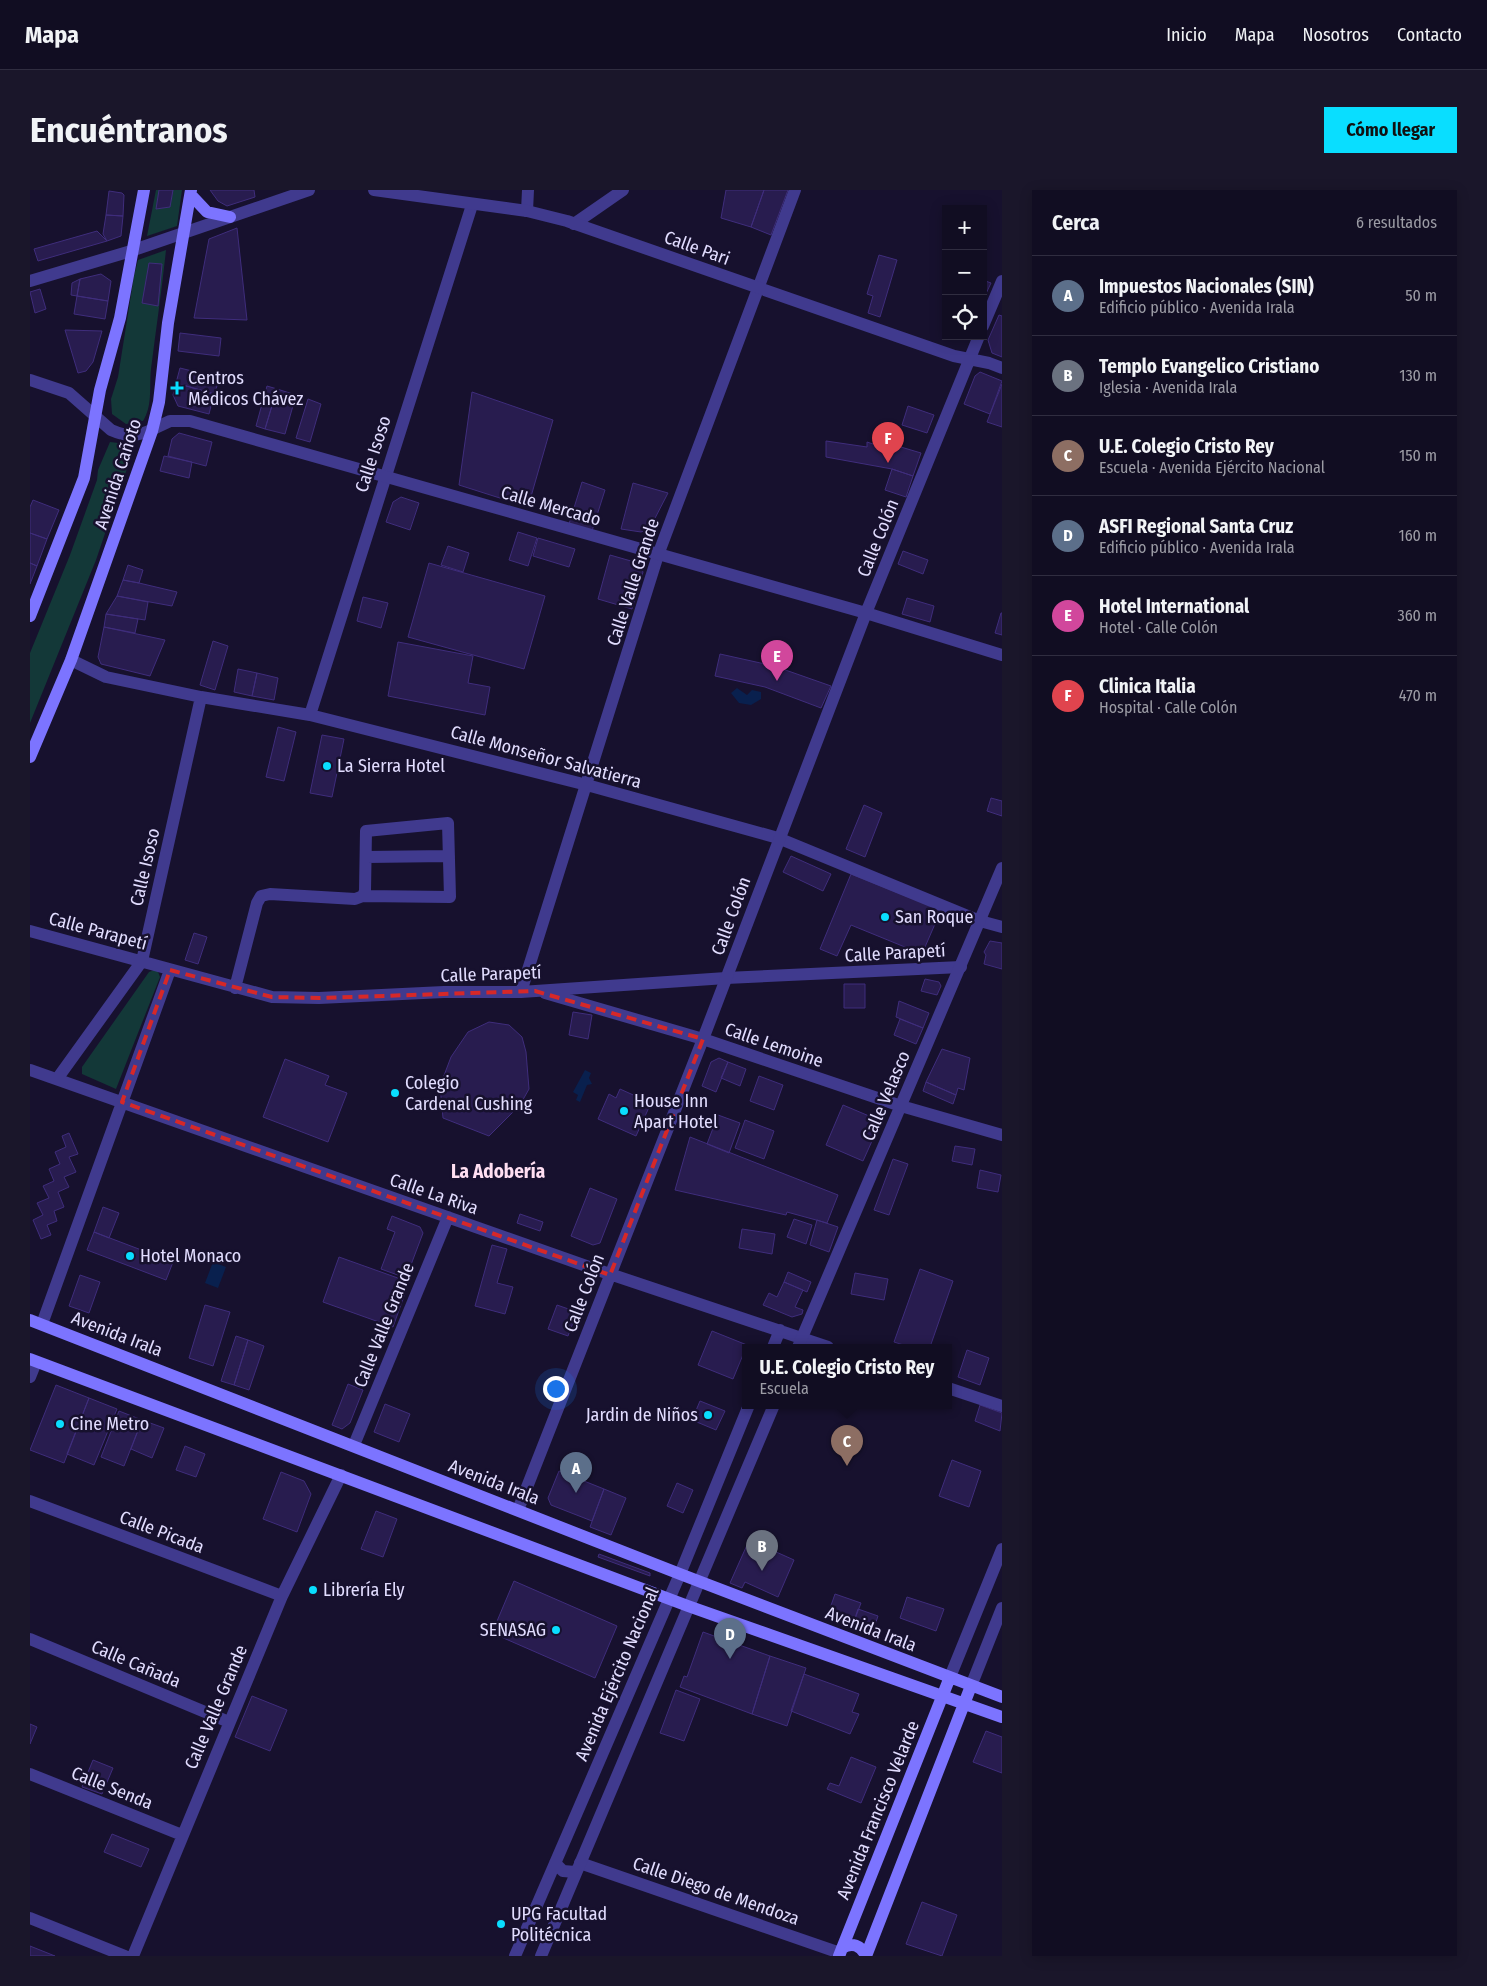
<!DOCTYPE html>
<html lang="es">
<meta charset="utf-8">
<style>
:root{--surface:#110d22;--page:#1a162a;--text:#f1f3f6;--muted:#9c9ca5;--line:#302d40;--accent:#09deff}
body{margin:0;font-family:"Fira Sans Condensed",sans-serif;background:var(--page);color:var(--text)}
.controls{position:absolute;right:15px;top:15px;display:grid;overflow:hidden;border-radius:0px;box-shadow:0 2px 12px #0003}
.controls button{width:45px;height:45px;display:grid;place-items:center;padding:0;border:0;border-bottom:1px solid var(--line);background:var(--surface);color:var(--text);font:25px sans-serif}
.you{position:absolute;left:525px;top:1198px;width:18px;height:18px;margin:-12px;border:4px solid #fff;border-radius:50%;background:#1a73e8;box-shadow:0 0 0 8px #1a73e833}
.badge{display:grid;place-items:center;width:32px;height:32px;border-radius:50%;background:var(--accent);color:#fff;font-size:16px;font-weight:700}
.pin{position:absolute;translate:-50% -41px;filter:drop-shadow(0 1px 2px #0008)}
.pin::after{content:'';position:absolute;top:26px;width:18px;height:15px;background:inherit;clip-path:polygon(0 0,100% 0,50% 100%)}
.popup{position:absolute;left:712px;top:1154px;width:210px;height:65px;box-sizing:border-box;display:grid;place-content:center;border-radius:0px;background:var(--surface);filter:drop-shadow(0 1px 4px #0005);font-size:16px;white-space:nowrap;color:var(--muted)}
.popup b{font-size:19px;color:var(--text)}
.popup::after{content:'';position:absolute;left:50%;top:100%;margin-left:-10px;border:10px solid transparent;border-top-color:var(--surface)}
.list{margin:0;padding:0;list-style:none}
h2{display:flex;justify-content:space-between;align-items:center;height:65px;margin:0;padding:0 20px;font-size:21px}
h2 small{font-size:16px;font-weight:400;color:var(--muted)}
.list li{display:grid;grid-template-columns:32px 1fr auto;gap:15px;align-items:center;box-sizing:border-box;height:80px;padding:0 20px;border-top:1px solid var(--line)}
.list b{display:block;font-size:19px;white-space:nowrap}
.list p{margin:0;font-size:16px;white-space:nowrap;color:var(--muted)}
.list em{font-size:16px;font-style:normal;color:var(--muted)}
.icon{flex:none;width:28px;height:28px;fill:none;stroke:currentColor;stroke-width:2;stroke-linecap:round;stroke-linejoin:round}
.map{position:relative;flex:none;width:972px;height:1766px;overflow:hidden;border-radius:0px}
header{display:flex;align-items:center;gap:30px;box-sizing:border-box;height:70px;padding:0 25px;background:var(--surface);border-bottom:1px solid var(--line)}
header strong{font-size:24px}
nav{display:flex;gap:28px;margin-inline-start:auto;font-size:18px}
.intro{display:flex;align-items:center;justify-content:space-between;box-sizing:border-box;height:120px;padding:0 30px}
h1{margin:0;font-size:35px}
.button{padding:12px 22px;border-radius:0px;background:var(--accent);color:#111;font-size:18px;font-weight:700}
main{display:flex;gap:30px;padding:0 30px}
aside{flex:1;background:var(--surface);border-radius:0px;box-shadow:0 2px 12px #0003}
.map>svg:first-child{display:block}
.green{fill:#133838}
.water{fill:#09204e}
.building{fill:#281c4f;stroke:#3f2d7c}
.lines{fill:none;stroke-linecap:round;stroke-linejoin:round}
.minor{stroke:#403a8e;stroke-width:12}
.tertiary{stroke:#403a8e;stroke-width:12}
.secondary{stroke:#7c74ff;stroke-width:12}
.marked{fill:none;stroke:#d62828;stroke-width:4;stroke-dasharray:10 6;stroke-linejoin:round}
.poi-dot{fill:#09deff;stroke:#17112e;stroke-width:2}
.labels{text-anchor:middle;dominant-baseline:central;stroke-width:5;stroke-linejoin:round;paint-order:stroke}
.street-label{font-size:18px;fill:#e2ddff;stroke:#17112e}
.poi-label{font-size:18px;fill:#e2ddff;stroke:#17112e;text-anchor:start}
.neighbourhood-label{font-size:19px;font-weight:bold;fill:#ffdff2;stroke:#17112e}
</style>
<header>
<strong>Mapa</strong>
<nav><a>Inicio</a><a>Mapa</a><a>Nosotros</a><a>Contacto</a></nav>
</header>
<div class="intro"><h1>Encuéntranos</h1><a class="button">Cómo llegar</a></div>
<main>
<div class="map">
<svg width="972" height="1766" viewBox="0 0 972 1766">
<rect width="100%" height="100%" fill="#17112e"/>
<path class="green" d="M 126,0 L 152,0 L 147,36 L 117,46 Z
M 136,60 C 132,99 126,139 121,179 C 119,197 123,215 113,231 L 96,234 L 82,224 L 81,209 L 88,187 L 104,86 L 108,70 Z
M 80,252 L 105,255 L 66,370 L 0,533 L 0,463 L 40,365 L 67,290 L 68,280 Z
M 127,779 L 130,787 L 86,899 L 52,884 L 52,877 L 119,782 Z"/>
<path class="water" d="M 707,498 L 717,505 L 722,500 L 731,502 L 731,509 L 721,515 L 709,513 L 701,503 Z
M 555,880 L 561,883 L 559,888 L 562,894 L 557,895 L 550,912 L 546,910 L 548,905 L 543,902 Z
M 183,1072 L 196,1077 L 188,1098 L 175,1093 Z"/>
<path class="building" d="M 129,0 L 143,0 L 140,17 L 126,19 Z
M 180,0 L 224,0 L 225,7 L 197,16 L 188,11 Z
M 696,0 L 734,0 L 721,37 L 691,28 Z
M 734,0 L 758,0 L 741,45 L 721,37 Z
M 79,1 L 92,3 L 94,5 L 93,26 L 76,25 Z
M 76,25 L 93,26 L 91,46 L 77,51 L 73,44 Z
M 207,38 L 217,130 L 164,128 L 179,49 Z
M 67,41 L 77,51 L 8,71 L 4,59 Z
M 849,65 L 867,70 L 850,127 L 838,123 L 843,106 L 837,104 Z
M 119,73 L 132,74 L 128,116 L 112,113 Z
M 71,84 L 81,91 L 78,111 L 47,106 L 50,89 Z
M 50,89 L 47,106 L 41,105 L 42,93 Z
M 953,90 L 961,93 L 953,110 Z
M 10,99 L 16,119 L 5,123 L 0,102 Z
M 47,106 L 78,111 L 75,129 L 44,124 Z
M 969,125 L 972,126 L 972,167 L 962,163 L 958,150 Z
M 35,140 L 72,141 L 63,172 L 56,181 L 48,183 Z
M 150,143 L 191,148 L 189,166 L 148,161 Z
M 150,178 L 190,188 L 184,204 L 146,193 Z
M 950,182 L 972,191 L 960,224 L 934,214 L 945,186 Z
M 146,193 L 184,204 L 179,224 L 148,216 L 143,205 Z
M 972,194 L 972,237 L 957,232 Z
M 237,196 L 247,199 L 235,239 L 226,236 Z
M 247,199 L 266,205 L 255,244 L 235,239 Z
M 442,202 L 523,230 L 498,317 L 429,295 Z
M 278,209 L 291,214 L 280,252 L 266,248 Z
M 878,216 L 904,225 L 897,243 L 872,235 Z
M 149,243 L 182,252 L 176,276 L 138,266 L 142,249 Z
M 844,249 L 891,263 L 883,286 L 862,279 L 796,267 L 796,251 L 837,257 L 837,252 L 843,254 Z
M 134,266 L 162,272 L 159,288 L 130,281 Z
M 862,279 L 883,286 L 876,307 L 855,300 Z
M 552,292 L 575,300 L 562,341 L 539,334 Z
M 603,293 L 638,303 L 622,334 L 618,339 L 611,342 L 591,339 Z
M 371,307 L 389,313 L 380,340 L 356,332 L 363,312 Z
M 3,310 L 29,320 L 17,349 L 0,343 L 0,317 Z
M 488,342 L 507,348 L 498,376 L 479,370 Z
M 0,343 L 17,349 L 7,376 L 0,373 Z
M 508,348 L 545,359 L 539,377 L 503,366 Z
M 418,356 L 439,363 L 433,382 L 411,375 Z
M 873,361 L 898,370 L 893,384 L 868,374 Z
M 580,365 L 608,373 L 613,382 L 602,419 L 568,409 Z
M 0,373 L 7,376 L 0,394 Z
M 399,373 L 515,406 L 494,479 L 378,447 Z
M 98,375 L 113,380 L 109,393 L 93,390 Z
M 93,390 L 109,393 L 147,402 L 142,416 L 87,406 Z
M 87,406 L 118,412 L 115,430 L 76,424 Z
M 333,407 L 358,413 L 351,438 L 327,431 Z
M 877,408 L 904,416 L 900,432 L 872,424 Z
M 971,423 L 972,423 L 972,445 L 965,443 Z
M 76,424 L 108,429 L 105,443 L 74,437 Z
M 74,437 L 135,450 L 120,486 L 71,474 L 68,467 Z
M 183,451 L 198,456 L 185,500 L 170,495 Z
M 368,452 L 443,466 L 438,493 L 460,497 L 455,525 L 358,506 Z
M 690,464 L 744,476 L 801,496 L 791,518 L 735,497 L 685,486 Z
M 208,479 L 227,483 L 222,506 L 204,502 Z
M 227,483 L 248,488 L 244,510 L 222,506 Z
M 248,537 L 266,542 L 254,591 L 236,587 Z
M 292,545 L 314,549 L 302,607 L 280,603 Z
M 961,608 L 972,611 L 972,626 L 957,621 Z
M 834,615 L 852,623 L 835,667 L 816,659 Z
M 761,666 L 801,684 L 793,701 L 753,682 Z
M 821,684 L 911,720 L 892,764 L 821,735 L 807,766 L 790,759 Z
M 164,743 L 177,747 L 168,774 L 155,770 Z
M 960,751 L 972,753 L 972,779 L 954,774 L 956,765 L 954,762 Z
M 895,789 L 909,792 L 911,796 L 907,805 L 891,801 Z
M 814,794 L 835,794 L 835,818 L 814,818 Z
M 869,811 L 899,823 L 893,838 L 866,827 Z
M 543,822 L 562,825 L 558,849 L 539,845 Z
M 870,829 L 893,838 L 886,854 L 864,845 Z
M 459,832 L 479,835 L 492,847 L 496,862 L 499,899 L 490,915 L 459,946 L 413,928 L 410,896 L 421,867 L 438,842 Z
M 912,859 L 940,868 L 934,900 L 928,898 L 926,905 L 896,892 Z
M 689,868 L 698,872 L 686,902 L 672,896 L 681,872 Z
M 255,869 L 299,886 L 295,895 L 317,903 L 298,952 L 233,927 Z
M 698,872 L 716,879 L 710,896 L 691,888 Z
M 729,886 L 753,895 L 744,920 L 720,911 Z
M 896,892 L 926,905 L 923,914 L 893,901 Z
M 590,899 L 621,913 L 606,946 L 568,929 L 579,904 L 586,908 Z
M 813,915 L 851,931 L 833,971 L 796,955 Z
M 688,925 L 710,933 L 699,963 L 677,954 Z
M 715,930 L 744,941 L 734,969 L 705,958 Z
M 39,943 L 48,964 L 39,967 L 46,982 L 34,987 L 39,997 L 28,1002 L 34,1017 L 24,1021 L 27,1031 L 17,1035 L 21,1045 L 11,1049 L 3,1030 L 13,1025 L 7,1013 L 19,1008 L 13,996 L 24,991 L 19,979 L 30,974 L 25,962 L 36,957 L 32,946 Z
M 660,947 L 808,1005 L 797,1033 L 757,1022 L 756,1025 L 645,1000 Z
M 925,956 L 945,959 L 942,975 L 922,971 Z
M 863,969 L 878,974 L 859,1025 L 844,1020 Z
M 950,980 L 971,985 L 968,1002 L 947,998 Z
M 560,998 L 587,1009 L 570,1053 L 563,1055 L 541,1046 Z
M 73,1017 L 89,1023 L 79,1048 L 64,1042 Z
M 490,1024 L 513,1032 L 510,1041 L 487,1033 Z
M 362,1026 L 390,1037 L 393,1043 L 376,1088 L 351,1079 L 365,1042 L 357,1039 Z
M 764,1029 L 782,1035 L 776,1054 L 757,1047 Z
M 787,1030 L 808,1037 L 799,1062 L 780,1055 Z
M 712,1039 L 745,1044 L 742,1064 L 709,1058 Z
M 64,1042 L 143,1072 L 136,1090 L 57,1060 Z
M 462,1055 L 477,1059 L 467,1093 L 483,1097 L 475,1124 L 445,1116 Z
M 309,1067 L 379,1092 L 363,1137 L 293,1112 Z
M 890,1079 L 923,1091 L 900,1157 L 880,1157 L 864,1152 Z
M 758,1082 L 781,1092 L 777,1102 L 754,1092 Z
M 825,1083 L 858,1089 L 854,1110 L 821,1104 Z
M 50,1085 L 70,1092 L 59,1123 L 39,1116 Z
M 754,1092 L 773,1100 L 765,1117 L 773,1120 L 772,1124 L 762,1127 L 733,1115 L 739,1103 L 747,1107 Z
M 175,1115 L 200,1122 L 183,1176 L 159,1168 Z
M 527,1115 L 547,1122 L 538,1146 L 518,1139 Z
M 682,1141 L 717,1155 L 703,1189 L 668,1175 Z
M 206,1146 L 218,1150 L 204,1195 L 191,1191 Z
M 218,1150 L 234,1156 L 219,1200 L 204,1195 Z
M 937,1160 L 959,1168 L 950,1195 L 928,1187 Z
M 318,1194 L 333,1200 L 320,1233 L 312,1239 L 302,1235 Z
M 26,1195 L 59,1208 L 34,1273 L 0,1260 Z
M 59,1208 L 87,1219 L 64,1275 L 37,1264 Z
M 670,1211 L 695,1221 L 686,1240 L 662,1230 Z
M 355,1214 L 380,1224 L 369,1252 L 344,1242 Z
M 950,1215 L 972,1223 L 970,1241 L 945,1231 Z
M 89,1221 L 112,1230 L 94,1276 L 71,1267 Z
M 112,1230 L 134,1238 L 122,1268 L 101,1259 Z
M 155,1256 L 175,1264 L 166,1287 L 146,1280 Z
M 922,1270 L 951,1281 L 939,1317 L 909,1306 Z
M 529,1281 L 574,1299 L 562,1331 L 521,1315 L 518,1308 Z
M 251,1282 L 274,1291 L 281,1304 L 267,1342 L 233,1329 Z
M 647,1293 L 663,1300 L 653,1323 L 637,1316 Z
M 574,1299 L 596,1308 L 581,1345 L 560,1337 Z
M 346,1321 L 367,1329 L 353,1367 L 331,1359 Z
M 717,1355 L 730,1360 L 735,1357 L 764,1370 L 748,1407 L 715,1392 L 712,1398 L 700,1393 Z
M 569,1364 L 620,1383 L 620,1386 L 568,1367 Z
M 484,1391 L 587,1436 L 565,1488 L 462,1443 Z
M 805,1404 L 831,1413 L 823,1434 L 798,1424 Z
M 877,1407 L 914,1419 L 906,1441 L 870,1428 Z
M 828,1419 L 848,1426 L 843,1441 L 823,1434 Z
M 673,1442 L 740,1466 L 722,1524 L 650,1497 L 654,1486 L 657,1487 Z
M 740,1466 L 776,1478 L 757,1536 L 722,1524 Z
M 774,1484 L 829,1504 L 822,1522 L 829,1524 L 820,1544 L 761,1521 Z
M 646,1500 L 670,1509 L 654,1551 L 630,1543 Z
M 222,1506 L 257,1520 L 240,1561 L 205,1547 Z
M 0,1534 L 7,1537 L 0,1554 Z
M 956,1541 L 972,1547 L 972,1583 L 943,1572 Z
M 821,1567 L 846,1577 L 831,1613 L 797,1599 L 800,1593 L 809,1596 Z
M 63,1570 L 83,1578 L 72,1604 L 52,1597 Z
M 82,1644 L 119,1659 L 111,1677 L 74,1662 Z
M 892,1712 L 927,1725 L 912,1766 L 876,1754 Z
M 0,1756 L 25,1766 L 0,1766 Z"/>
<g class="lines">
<path class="minor" d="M 497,21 L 498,0
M 544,34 L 593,0
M 0,190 L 39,203 L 81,240 C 97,247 107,247 123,239
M 41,470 L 76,487 L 171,507 L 280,525 L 557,595 L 748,648 L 950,731 L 972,737
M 280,525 L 442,15
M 336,667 L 419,666
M 0,741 L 242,807 L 289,808 L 414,802 L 491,802 L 696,788 L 931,777
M 205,798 L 227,713 L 231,706 L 240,704 L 325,709 L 333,706 L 420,707 L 418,633 L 336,641 L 335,701 L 333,706
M 491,802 L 628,365 L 765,0
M 0,880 L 559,1077 L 798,1157
M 27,889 L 112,771 L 171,507
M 12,1134 L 140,780
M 743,1157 L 750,1140
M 0,1187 L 6,1172
M 918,1198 L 972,1216
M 324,1255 L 418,1027
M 0,1311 L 252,1406
M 488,1320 L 673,849 L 515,803
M 650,1384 L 719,1215
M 0,1449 L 199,1532
M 941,1496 L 972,1418
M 0,1584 L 152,1645
M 550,1673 L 810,1763
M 0,1728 L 95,1766
M 103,1766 L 252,1406 L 311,1285"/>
<path class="tertiary" d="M 344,0 L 497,21 L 537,31 L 924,166 L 959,173 L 972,178
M 0,91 L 101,61 L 279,0
M 953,136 L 972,91
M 949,146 L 836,423 L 673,849 L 871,916 L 972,945
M 123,239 L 140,231 L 160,231 L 836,423 L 972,465
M 768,1157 L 972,678
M 920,1487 L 972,1359
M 525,1673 L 533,1681 L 545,1682
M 485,1766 L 650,1384
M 511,1766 L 744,1215"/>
<path class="secondary" d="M 161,5 L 177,22 L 200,27
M 0,426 L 54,288 L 70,200 L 90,128 L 114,0
M 0,567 L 41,470 L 122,241 L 129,212 L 138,133 L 161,0
M 0,1130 L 650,1384 L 972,1507
M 0,1169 L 658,1416 L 972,1527
M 812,1758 C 822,1752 831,1755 836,1766
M 809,1766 L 920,1487
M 836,1766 L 941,1496"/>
</g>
<path class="marked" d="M 140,780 L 242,807 L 289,808 L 505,801 L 673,849 L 580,1085 L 92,912 Z"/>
<g class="poi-dot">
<path d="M144.5 190.5h5v5h5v5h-5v5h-5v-5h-5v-5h5z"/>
<circle cx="297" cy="576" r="5"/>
<circle cx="855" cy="727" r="5"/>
<circle cx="365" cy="903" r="5"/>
<circle cx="594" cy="921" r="5"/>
<circle cx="100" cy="1066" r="5"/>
<circle cx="678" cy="1225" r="5"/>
<circle cx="30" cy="1234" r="5"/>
<circle cx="283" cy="1400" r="5"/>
<circle cx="526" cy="1440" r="5"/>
<circle cx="471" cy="1734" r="5"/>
</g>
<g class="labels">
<g class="street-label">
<text transform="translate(667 58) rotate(20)">Calle Pari</text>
<text transform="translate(343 264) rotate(-72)">Calle Isoso</text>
<text transform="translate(88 284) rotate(-72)">Avenida Cañoto</text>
<text transform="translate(521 316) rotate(16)">Calle Mercado</text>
<text transform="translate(848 348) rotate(-68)">Calle Colón</text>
<text transform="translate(603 392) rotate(-72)">Calle Valle Grande</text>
<text transform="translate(516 567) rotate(15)">Calle Monseñor Salvatierra</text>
<text transform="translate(115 677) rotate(-77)">Calle Isoso</text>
<text transform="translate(701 726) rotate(-70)">Calle Colón</text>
<text transform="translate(68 741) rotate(15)">Calle Parapetí</text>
<text transform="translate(865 763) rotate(-3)">Calle Parapetí</text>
<text transform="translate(461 784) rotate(-2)">Calle Parapetí</text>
<text transform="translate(744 855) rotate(19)">Calle Lemoine</text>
<text transform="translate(856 906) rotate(-67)">Calle Velasco</text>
<text transform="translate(404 1004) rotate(19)">Calle La Riva</text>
<text transform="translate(554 1103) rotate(-69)">Calle Colón</text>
<text transform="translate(354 1135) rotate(-68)">Calle Valle Grande</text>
<text transform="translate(87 1144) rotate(21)">Avenida Irala</text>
<text transform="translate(464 1292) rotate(21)">Avenida Irala</text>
<text transform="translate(132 1342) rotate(21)">Calle Picada</text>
<text transform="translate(841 1439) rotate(21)">Avenida Irala</text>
<text transform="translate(106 1474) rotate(23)">Calle Cañada</text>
<text transform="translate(587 1484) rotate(-67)">Avenida Ejército Nacional</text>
<text transform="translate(186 1517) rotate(-67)">Calle Valle Grande</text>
<text transform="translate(82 1598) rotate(22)">Calle Senda</text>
<text transform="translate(848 1620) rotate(-68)">Avenida Francisco Velarde</text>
<text transform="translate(686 1701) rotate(19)">Calle Diego de Mendoza</text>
</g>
<g class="poi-label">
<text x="158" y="188">Centros<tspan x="158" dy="21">Médicos Chávez</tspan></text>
<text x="307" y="576">La Sierra Hotel</text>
<text x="865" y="727">San Roque</text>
<text x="375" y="893">Colegio<tspan x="375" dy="21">Cardenal Cushing</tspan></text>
<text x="604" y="911">House Inn<tspan x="604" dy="21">Apart Hotel</tspan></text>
<text x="110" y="1066">Hotel Monaco</text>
<text x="668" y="1225" text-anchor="end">Jardin de Niños</text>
<text x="40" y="1234">Cine Metro</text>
<text x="293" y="1400">Librería Ely</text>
<text x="516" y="1440" text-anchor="end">SENASAG</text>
<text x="481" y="1724">UPG Facultad<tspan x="481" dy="21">Politécnica</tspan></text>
</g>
<g class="neighbourhood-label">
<text x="468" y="981">La Adobería</text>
</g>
</g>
</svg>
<div class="controls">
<button>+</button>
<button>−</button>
<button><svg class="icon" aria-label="locate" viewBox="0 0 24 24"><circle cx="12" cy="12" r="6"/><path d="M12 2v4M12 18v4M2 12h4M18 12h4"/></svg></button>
</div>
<div class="you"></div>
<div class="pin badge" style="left:546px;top:1303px;background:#5c6f8a">A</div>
<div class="pin badge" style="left:732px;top:1381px;background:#6b7280">B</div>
<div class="pin badge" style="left:817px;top:1276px;background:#8d6e63">C</div>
<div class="popup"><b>U.E. Colegio Cristo Rey</b>Escuela</div>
<div class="pin badge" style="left:700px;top:1469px;background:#5c6f8a">D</div>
<div class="pin badge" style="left:747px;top:491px;background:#d1479c">E</div>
<div class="pin badge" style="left:858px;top:273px;background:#e0444e">F</div>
</div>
<aside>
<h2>Cerca<small>6 resultados</small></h2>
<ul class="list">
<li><span class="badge" style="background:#5c6f8a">A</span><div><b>Impuestos Nacionales (SIN)</b><p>Edificio público · Avenida Irala</p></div><em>50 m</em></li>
<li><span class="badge" style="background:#6b7280">B</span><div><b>Templo Evangelico Cristiano</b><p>Iglesia · Avenida Irala</p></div><em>130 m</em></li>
<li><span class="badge" style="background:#8d6e63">C</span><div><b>U.E. Colegio Cristo Rey</b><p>Escuela · Avenida Ejército Nacional</p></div><em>150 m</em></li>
<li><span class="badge" style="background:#5c6f8a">D</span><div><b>ASFI Regional Santa Cruz</b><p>Edificio público · Avenida Irala</p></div><em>160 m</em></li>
<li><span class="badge" style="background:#d1479c">E</span><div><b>Hotel International</b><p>Hotel · Calle Colón</p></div><em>360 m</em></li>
<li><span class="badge" style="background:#e0444e">F</span><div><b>Clinica Italia</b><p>Hospital · Calle Colón</p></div><em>470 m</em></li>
</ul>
</aside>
</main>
